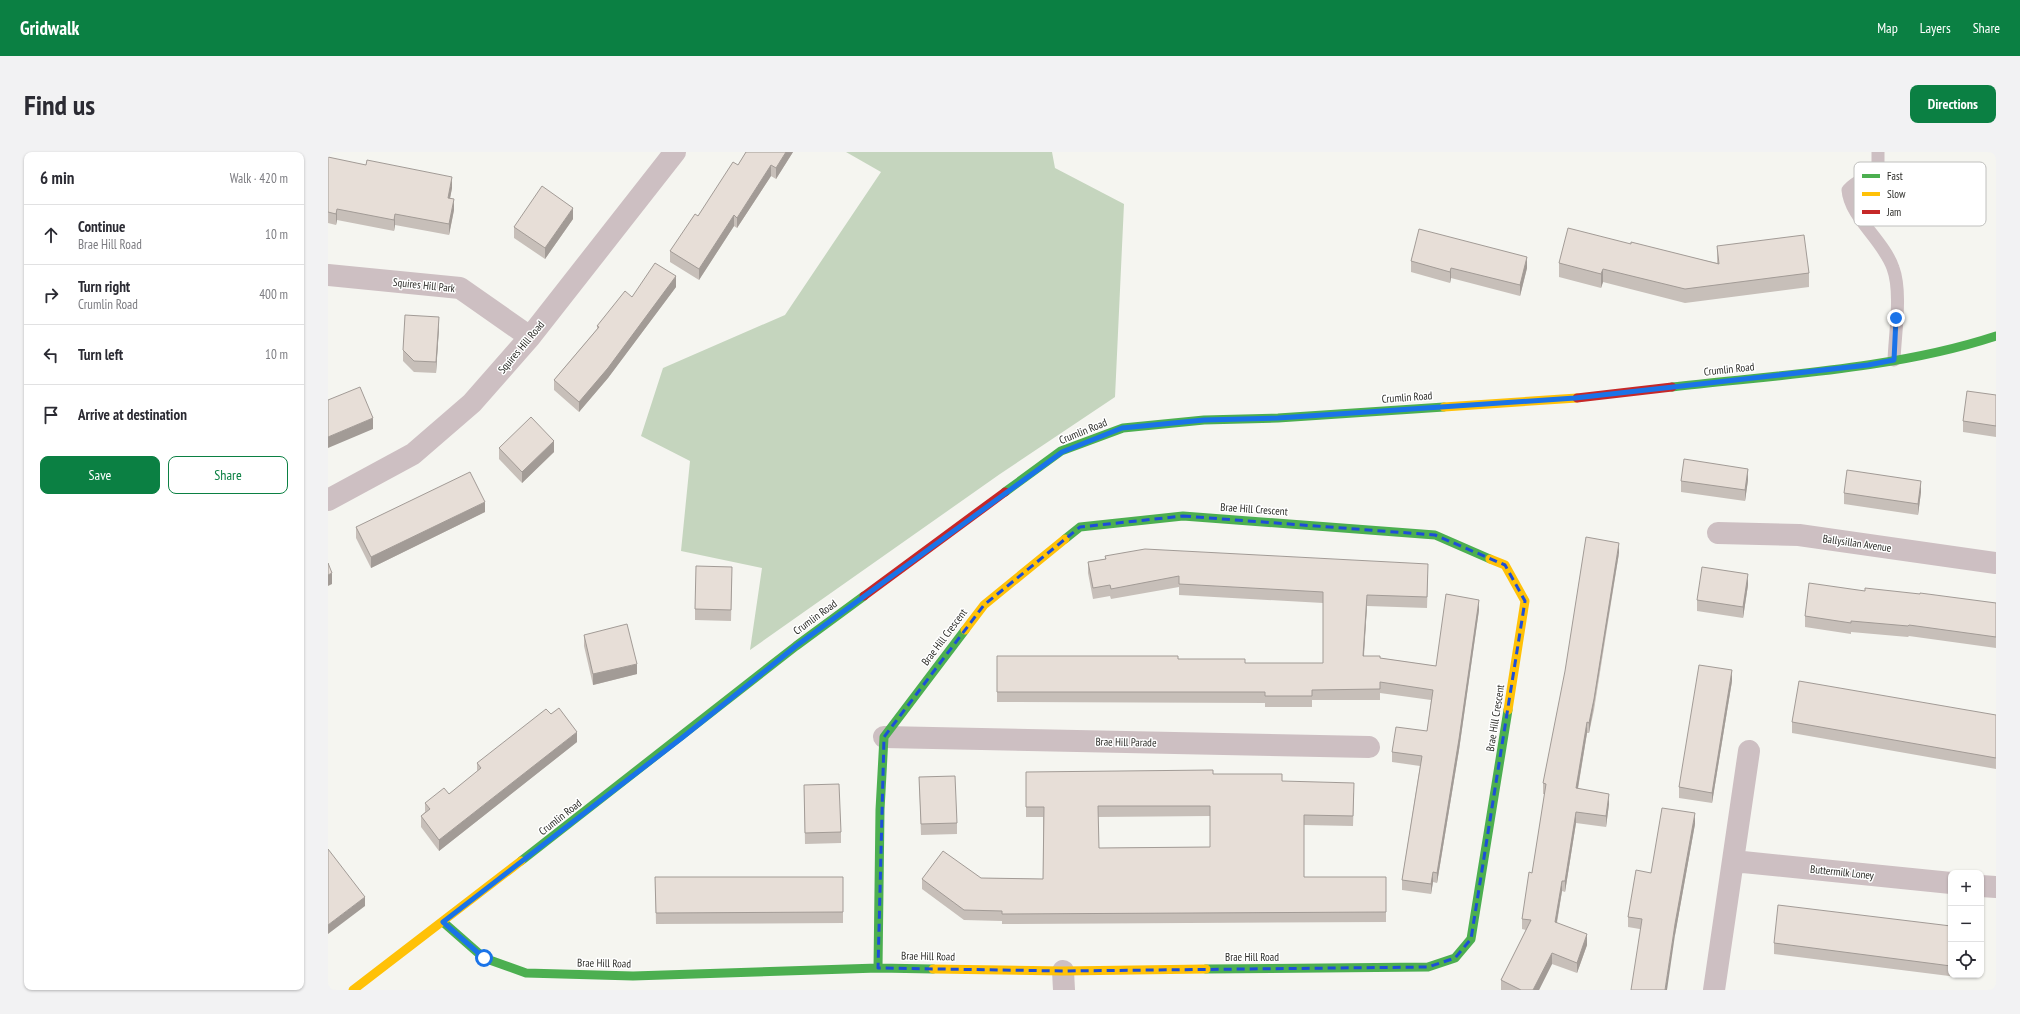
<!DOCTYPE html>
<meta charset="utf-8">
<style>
:root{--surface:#fff;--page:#f2f2f3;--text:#2b2b33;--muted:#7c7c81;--line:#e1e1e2;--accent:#0b8043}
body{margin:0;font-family:"PT Sans Narrow",sans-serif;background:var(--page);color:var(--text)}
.controls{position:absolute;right:12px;bottom:12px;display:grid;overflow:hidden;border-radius:8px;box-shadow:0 1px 3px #0004}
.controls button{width:36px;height:36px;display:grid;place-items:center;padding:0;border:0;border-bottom:1px solid var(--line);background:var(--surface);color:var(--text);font:20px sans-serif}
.stop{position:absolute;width:12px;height:12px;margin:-9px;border:3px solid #1a73e8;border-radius:50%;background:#fff}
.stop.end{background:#1a73e8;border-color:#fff;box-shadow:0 1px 4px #0008}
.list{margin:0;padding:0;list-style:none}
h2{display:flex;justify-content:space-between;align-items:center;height:52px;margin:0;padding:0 16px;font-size:17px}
h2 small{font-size:13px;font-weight:400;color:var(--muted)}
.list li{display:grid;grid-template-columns:26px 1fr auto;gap:12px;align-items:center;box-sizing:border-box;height:60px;padding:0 16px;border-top:1px solid var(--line)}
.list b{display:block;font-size:15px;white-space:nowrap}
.list p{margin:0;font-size:13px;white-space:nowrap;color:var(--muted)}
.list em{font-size:13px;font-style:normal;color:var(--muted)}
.actions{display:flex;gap:8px;padding:12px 16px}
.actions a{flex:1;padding:9px 0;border:1px solid var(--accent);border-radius:8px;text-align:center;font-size:14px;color:var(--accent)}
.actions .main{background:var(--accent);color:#fff}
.icon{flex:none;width:22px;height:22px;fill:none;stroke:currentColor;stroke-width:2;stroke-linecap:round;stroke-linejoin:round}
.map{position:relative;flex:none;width:1668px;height:838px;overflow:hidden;border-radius:8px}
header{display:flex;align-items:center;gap:24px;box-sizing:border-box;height:56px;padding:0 20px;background:var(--accent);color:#fff}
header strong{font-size:19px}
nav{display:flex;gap:22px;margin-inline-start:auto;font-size:14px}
.intro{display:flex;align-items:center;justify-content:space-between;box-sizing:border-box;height:96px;padding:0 24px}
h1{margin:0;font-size:28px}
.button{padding:10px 18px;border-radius:8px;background:var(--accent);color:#fff;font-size:14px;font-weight:700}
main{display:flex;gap:24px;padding:0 24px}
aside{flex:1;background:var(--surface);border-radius:8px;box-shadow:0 1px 3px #0004}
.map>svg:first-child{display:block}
.forest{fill:#c5d5be}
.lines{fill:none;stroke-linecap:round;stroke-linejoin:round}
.lane{stroke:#cdbfc2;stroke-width:13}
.street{stroke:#cdbfc2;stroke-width:22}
.fast{stroke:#4caf50;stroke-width:9}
.slow{stroke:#ffc107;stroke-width:9}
.jam{stroke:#c62828;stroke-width:9}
.wall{fill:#c7bfb9;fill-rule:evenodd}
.shaded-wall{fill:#a29b96}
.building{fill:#e7ded7;stroke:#a29b96;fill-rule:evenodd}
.route{stroke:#1a73e8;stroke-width:5}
.marked{fill:none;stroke:#1d4ed8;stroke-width:3;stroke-dasharray:8 5;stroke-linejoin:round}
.labels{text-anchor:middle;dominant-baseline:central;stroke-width:3;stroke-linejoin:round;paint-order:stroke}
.street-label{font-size:11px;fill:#2c2c28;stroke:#fff}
.key{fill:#fff;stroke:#c0c0be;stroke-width:1}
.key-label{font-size:11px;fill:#2c2c28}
</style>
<header>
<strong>Gridwalk</strong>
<nav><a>Map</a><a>Layers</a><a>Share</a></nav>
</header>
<div class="intro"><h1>Find us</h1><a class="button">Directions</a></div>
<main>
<aside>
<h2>6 min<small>Walk · 420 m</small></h2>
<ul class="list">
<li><svg class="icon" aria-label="ahead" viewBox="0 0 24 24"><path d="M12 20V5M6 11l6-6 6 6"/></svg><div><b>Continue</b><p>Brae Hill Road</p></div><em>10 m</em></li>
<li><svg class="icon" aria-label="right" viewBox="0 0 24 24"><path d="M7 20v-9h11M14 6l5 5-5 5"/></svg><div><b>Turn right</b><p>Crumlin Road</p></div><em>400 m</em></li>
<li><svg class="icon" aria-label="left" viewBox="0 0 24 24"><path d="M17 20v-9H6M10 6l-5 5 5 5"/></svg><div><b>Turn left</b></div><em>10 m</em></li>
<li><svg class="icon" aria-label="arrive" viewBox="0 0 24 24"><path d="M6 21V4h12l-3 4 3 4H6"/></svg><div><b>Arrive at destination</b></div></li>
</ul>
<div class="actions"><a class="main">Save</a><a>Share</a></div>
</aside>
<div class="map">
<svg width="1668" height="838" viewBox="0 0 1668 838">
<rect width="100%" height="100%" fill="#f5f5f0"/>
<path class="forest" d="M 518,0 L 724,0 L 727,16 L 796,52 L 787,245 L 672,322 L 422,498 L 434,416 L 353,399 L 362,309 L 313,284 L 335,216 L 457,163 L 553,20 Z"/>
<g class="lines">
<path class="lane" d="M 1550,0 L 1550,18 C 1539,26 1529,28 1520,38 C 1522,65 1556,89 1565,116 C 1574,140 1567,181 1566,208"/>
<path class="street" d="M 0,123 L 132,136 L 202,185
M 0,348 L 85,302 L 144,251 L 202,185 L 347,0
M 1390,381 L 1471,383 L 1668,411
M 556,585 L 1041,595
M 1405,709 L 1623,731
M 1653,734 L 1668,735
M 735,819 L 736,838
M 1386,838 L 1421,599"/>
<path class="fast" d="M 1344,235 C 1449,223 1568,217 1668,184
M 677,340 L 733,299 L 795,276 L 876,268 L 950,266 L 1116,255
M 737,387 L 752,375 L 855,364 L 1107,383 L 1162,407
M 193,709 L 468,494 L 536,444
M 115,770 L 156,806 L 198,821 L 305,824 L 550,816 L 605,817
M 550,816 L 552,658 L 556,585 L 637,478
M 878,817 L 1100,815 L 1127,806 L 1143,787 L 1180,558"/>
<path class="slow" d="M 1116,255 L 1249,246
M 1162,407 L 1177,413 L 1197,449 L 1180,558
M 637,478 L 656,453 L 737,387
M 605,817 L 735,819 L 878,817
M 25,838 L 193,709"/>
<path class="jam" d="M 1249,246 L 1344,235
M 536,444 L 677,340"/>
</g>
<path class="wall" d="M 418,0 L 465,0 L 448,27 L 443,24 L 409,76 L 406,74 L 371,128 L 342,110 L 342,99 L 410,13 Z
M 0,5 L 124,36 L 122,46 L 126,58 L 121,83 L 67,73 L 66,79 L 9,68 L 8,73 L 0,71 Z
M 245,67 L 217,107 L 186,86 L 186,75 Z
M 1303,92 L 1389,111 L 1389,94 L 1481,121 L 1481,135 L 1357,151 L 1275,130 L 1273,136 L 1231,125 L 1231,111 Z
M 1083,109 L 1199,116 L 1192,144 L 1123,126 L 1122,131 L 1083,120 Z
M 348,135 L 280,226 L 251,260 L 226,238 L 226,228 L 269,177 L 269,174 L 304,145 Z
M 111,176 L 108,221 L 86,220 L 75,209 L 75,198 Z
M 1668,243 L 1668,285 L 1635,280 L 1635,269 Z
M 171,296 L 226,300 L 194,331 L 171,307 Z
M 1420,328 L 1417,349 L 1353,340 L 1353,329 Z
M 1593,340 L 1590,363 L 1516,352 L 1516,341 Z
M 157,360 L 43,416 L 28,386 L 28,375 Z
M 1291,401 L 1266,558 L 1261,581 L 1259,581 L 1250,637 L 1281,652 L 1278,675 L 1248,671 L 1237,740 L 1234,739 L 1229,771 L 1259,793 L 1249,821 L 1224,812 L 1211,838 L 1173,838 L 1173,828 L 1198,778 L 1194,777 L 1194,767 L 1204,721 L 1217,642 L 1215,642 L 1215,631 Z
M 777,404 L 1100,423 L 1099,456 L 1039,454 L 1036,504 L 1052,506 L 1108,514 L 1151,458 L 1131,598 L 1109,731 L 1105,730 L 1103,742 L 1074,738 L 1074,728 L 1092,614 L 1064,610 L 1064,600 L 1099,579 L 1103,548 L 1052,541 L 1052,548 L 984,548 L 984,555 L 937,555 L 937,551 L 669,550 L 669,504 L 850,507 L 917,511 L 995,511 L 995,451 L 851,443 L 851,435 L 783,447 L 782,444 L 765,447 L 760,421 L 760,410 L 777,407 Z
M 404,426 L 403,469 L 367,468 L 367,457 Z
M 1420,433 L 1415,466 L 1369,459 L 1369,448 Z
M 1537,439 L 1668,451 L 1668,496 L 1581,484 L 1580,485 L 1523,480 L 1523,482 L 1477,475 L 1477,464 Z
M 256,483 L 309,522 L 265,533 L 256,494 Z
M 1404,529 L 1384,651 L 1351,646 L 1351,635 Z
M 1668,563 L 1668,617 L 1464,581 L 1464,570 Z
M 249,590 L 111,699 L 93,675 L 93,664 L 97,660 L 97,651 L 121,642 L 149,620 L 149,611 Z
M 698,620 L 885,622 L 954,629 L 1026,641 L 1025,674 L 976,673 L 976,725 L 1058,725 L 1058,770 L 674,772 L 674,769 L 636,768 L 594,737 L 594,727 L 653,726 L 715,727 L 715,665 L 698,665 ZM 882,664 L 882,695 L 771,696 L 770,665 Z
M 591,625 L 629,671 L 629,682 L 593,683 Z
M 476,633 L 513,680 L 513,691 L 477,692 Z
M 1367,672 L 1347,783 L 1300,775 L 1300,765 L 1323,721 Z
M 327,725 L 515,725 L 515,771 L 328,772 Z
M 1623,774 L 1623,823 L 1638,823 L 1637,826 L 1446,802 L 1446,791 Z"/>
<path class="shaded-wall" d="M 458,0 L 465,0 L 448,27 L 448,16 Z
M 443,13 L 443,24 L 409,76 L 409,66 Z
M 124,25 L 124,36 L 120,57 L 120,46 Z
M 126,47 L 126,58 L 121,83 L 121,72 Z
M 245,56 L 245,67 L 217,107 L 217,96 Z
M 9,57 L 9,68 L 8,73 L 8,62 Z
M 67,62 L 67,73 L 66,79 L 66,68 Z
M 406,63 L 406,74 L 371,128 L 371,117 Z
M 1199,105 L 1199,116 L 1192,144 L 1192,133 Z
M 1123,116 L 1123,126 L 1122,131 L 1122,120 Z
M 1275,117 L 1275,130 L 1273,136 L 1273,122 Z
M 348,124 L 348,135 L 280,226 L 251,260 L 251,250 Z
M 111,165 L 111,176 L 108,221 L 108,210 Z
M 45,266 L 45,277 L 0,296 L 0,285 Z
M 226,289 L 226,300 L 194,331 L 194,320 Z
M 1420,317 L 1420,328 L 1417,349 L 1417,338 Z
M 1593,329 L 1593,340 L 1590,363 L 1590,352 Z
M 157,350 L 157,360 L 43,416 L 43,405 Z
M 1291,391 L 1291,401 L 1261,581 L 1261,571 Z
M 4,421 L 4,432 L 0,434 L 0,423 Z
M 1420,422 L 1420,433 L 1415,466 L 1415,455 Z
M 1039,443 L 1039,454 L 1035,515 L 1035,504 Z
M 1151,448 L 1151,458 L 1131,598 L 1109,731 L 1109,721 Z
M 309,512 L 309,522 L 265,533 L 265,522 Z
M 1404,518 L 1404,529 L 1384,651 L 1384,641 Z
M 1259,570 L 1259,581 L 1248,647 L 1248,636 Z
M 249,580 L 249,590 L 111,699 L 111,688 Z
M 1281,642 L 1281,652 L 1278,675 L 1278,664 Z
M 1248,660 L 1248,671 L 1237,740 L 1237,729 Z
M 1367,661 L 1367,672 L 1347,783 L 1339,838 L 1337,838 L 1347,772 Z
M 1105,720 L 1105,730 L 1103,742 L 1103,732 Z
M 1234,729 L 1234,739 L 1227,780 L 1227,770 Z
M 37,745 L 37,754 L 0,782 L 0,773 Z
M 1259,782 L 1259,793 L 1249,821 L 1249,811 Z
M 1224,801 L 1224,812 L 1211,838 L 1205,838 Z"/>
<path class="building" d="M 418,0 L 458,0 L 448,16 L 443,13 L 409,66 L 406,63 L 371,117 L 342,99 L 367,62 L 370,64 L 405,10 L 410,13 Z
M 0,5 L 38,13 L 39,8 L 124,25 L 120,46 L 126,47 L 121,72 L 67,62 L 66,68 L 9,57 L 8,62 L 0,60 Z
M 214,34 L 245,56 L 217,96 L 186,75 Z
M 1240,76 L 1303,92 L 1303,90 L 1391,112 L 1389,94 L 1476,83 L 1481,121 L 1357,137 L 1275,117 L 1273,122 L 1231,111 Z
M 1091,77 L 1199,105 L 1192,133 L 1123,116 L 1122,120 L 1083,109 Z
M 327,111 L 348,124 L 280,216 L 251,250 L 226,228 L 271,175 L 269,174 L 297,139 L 304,145 Z
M 77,163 L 111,165 L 108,210 L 86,209 L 75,198 Z
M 32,235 L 45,266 L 0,285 L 0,248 Z
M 1639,239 L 1668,243 L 1668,274 L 1635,269 Z
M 203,265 L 226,289 L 194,320 L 171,296 Z
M 1356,307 L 1420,317 L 1417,338 L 1353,329 Z
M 1519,318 L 1593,329 L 1590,352 L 1516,341 Z
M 142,320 L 157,350 L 43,405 L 28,375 Z
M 1258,385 L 1291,391 L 1266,547 L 1261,571 L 1259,570 L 1248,636 L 1281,642 L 1278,664 L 1248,660 L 1237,729 L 1234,729 L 1227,770 L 1259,782 L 1249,811 L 1224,801 L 1205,838 L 1193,838 L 1173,828 L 1203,768 L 1194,767 L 1201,720 L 1204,721 L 1218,632 L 1215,631 L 1237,519 Z
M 817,397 L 1100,412 L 1099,445 L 1039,443 L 1035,504 L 1052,504 L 1052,506 L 1108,514 L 1118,442 L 1151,448 L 1131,587 L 1109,721 L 1105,720 L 1103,732 L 1074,728 L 1094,604 L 1064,600 L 1068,575 L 1099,579 L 1105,538 L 1052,530 L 1052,537 L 984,538 L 984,544 L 937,544 L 937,540 L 669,540 L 669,504 L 850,504 L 850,507 L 917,507 L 917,511 L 995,511 L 995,440 L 851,432 L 851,424 L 783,437 L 782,433 L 765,436 L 760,410 L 778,407 L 777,404 Z
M 0,411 L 4,421 L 0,423 Z
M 368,414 L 404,415 L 403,458 L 367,457 Z
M 1374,415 L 1420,422 L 1415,455 L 1369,448 Z
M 1481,431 L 1537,439 L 1537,436 L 1592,442 L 1592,441 L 1668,451 L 1668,485 L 1581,473 L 1580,474 L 1523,469 L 1523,471 L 1477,464 Z
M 299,472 L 309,512 L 265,522 L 256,483 Z
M 1371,513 L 1404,518 L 1384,641 L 1351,635 Z
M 1471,529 L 1668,563 L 1668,606 L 1464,570 Z
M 231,556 L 249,580 L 111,688 L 93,664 L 102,657 L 97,651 L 116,636 L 121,642 L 153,616 L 149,611 L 218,557 L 223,562 Z
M 885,618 L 885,622 L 954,622 L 954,629 L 1026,631 L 1025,664 L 976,663 L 976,725 L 1058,725 L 1058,760 L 674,762 L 674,759 L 636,758 L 594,727 L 615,699 L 653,726 L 715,727 L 716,655 L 698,655 L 698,620 ZM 770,654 L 882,654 L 882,695 L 771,696 Z
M 627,624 L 629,671 L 593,672 L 591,625 Z
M 511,632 L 513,680 L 477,681 L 476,633 Z
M 1334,656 L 1367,661 L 1347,772 L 1337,838 L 1303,838 L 1314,767 L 1300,765 L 1308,718 L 1323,721 Z
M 0,697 L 37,745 L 0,773 Z
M 327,725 L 515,725 L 515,760 L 328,761 Z
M 1450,753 L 1623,774 L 1623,814 L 1446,791 Z"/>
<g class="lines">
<path class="route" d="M 156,806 L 115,770 L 355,585 L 468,494 L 734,300 L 794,276 L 876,268 L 950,266 L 1247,246 L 1540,213 L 1566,208 L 1568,166"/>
</g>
<path class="marked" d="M 855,364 L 1107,383 L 1177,413 L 1197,449 L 1143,787 L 1127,806 L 1100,815 L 735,819 L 550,816 L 556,585 L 656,453 L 752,375 Z"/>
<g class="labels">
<g class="street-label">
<text transform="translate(96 133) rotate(6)">Squires Hill Park</text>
<text transform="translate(193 195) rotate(-50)">Squires Hill Road</text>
<text transform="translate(1401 217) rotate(-6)">Crumlin Road</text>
<text transform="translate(1079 245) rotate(-4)">Crumlin Road</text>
<text transform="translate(755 279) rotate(-22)">Crumlin Road</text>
<text transform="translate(926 357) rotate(4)">Brae Hill Crescent</text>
<text transform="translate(1529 391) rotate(8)">Ballysillan Avenue</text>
<text transform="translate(487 465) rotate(-36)">Crumlin Road</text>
<text transform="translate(616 485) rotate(-53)">Brae Hill Crescent</text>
<text transform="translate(1167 566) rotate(-81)">Brae Hill Crescent</text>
<text transform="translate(798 590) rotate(1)">Brae Hill Parade</text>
<text transform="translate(232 665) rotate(-38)">Crumlin Road</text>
<text transform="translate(1514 720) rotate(6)">Buttermilk Loney</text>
<text transform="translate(600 804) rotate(1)">Brae Hill Road</text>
<text x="924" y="805">Brae Hill Road</text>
<text transform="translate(276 811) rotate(1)">Brae Hill Road</text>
</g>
</g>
<rect x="1526" y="10" width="132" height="64" rx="6" class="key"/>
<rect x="1534" y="22" width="18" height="4" fill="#4caf50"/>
<rect x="1534" y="40" width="18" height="4" fill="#ffc107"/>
<rect x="1534" y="58" width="18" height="4" fill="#c62828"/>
<g class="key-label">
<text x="1559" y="28">Fast</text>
<text x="1559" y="46">Slow</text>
<text x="1559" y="64">Jam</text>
</g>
</svg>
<div class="controls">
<button>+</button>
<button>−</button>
<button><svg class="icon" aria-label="locate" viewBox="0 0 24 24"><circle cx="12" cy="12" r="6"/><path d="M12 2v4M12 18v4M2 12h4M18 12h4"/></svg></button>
</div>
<div class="stop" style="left:156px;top:806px"></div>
<div class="stop end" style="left:1568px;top:166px"></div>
</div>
</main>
